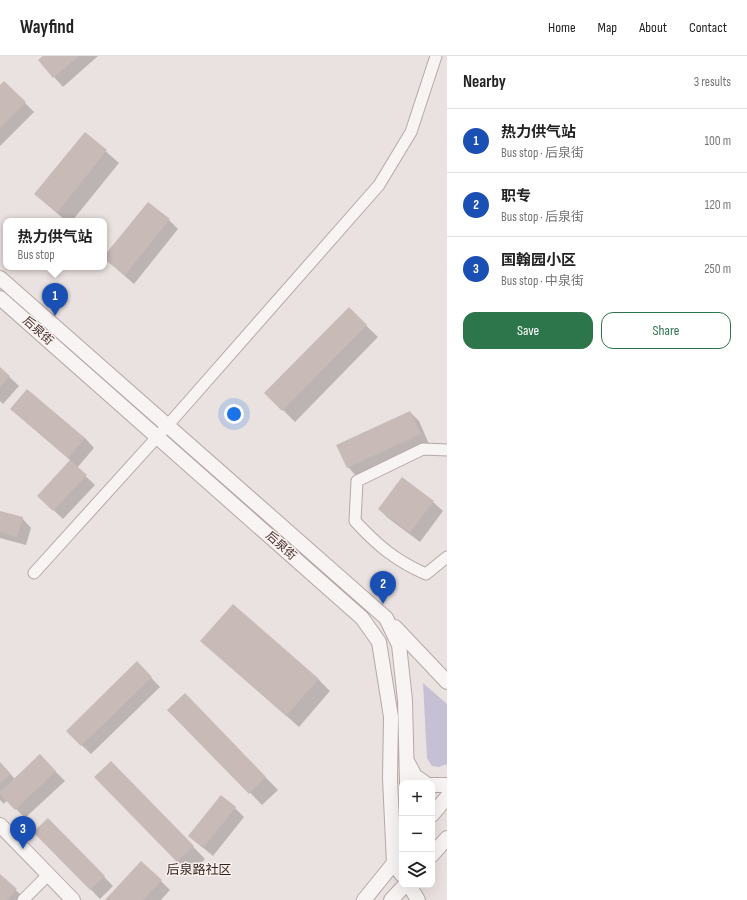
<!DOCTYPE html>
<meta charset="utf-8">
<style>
:root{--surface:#fff;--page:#f6f6f6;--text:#222;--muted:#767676;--line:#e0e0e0;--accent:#2d754a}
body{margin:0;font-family:"Sofia Sans Condensed","Noto Sans SC",sans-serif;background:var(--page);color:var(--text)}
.controls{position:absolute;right:12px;bottom:12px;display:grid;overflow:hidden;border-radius:8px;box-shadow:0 4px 16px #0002}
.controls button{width:36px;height:36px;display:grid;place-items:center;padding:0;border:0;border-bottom:1px solid var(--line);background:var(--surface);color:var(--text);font:20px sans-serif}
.you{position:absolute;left:234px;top:358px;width:14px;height:14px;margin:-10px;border:3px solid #fff;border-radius:50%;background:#1a73e8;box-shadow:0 0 0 6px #1a73e833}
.badge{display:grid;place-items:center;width:26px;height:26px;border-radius:50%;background:var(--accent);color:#fff;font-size:13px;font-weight:700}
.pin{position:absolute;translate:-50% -33px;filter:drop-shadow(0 1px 2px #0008)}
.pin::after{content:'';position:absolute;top:21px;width:14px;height:12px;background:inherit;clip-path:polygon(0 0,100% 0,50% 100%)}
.popup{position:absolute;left:3px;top:162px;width:104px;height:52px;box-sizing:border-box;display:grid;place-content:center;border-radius:8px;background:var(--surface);filter:drop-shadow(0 1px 3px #0005);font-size:13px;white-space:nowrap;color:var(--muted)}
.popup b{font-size:15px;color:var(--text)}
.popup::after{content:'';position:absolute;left:50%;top:100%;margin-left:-8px;border:8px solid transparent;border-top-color:var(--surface)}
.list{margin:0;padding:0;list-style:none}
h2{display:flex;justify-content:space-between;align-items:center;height:52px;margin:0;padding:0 16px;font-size:17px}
h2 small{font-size:13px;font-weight:400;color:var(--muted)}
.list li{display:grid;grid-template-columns:26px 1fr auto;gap:12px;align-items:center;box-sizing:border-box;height:64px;padding:0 16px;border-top:1px solid var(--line)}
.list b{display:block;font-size:15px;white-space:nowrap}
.list p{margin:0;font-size:13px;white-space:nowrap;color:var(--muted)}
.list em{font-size:13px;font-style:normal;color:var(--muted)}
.actions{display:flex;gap:8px;padding:12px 16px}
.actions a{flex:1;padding:9px 0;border:1px solid var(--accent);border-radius:12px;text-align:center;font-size:14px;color:var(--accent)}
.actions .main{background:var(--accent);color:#fff}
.icon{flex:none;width:22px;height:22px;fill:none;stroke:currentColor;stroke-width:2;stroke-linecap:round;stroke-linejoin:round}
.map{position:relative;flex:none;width:447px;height:844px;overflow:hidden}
header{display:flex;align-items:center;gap:24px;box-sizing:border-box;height:56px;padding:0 20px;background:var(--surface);border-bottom:1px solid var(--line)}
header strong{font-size:19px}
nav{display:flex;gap:22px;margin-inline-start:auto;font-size:14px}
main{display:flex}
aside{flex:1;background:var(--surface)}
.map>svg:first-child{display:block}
.green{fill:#c6c0d5}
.shadow{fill:#0003}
.building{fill:#c8bab7}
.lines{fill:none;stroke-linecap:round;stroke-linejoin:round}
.minor-casing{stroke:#b5a8a5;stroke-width:13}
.tertiary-casing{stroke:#b5a8a5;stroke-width:16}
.minor{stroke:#f8f4f3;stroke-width:11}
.tertiary{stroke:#f8f4f3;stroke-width:14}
.labels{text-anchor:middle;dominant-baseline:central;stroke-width:3;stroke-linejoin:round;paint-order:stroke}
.street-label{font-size:12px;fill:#432c27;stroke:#f8f1f0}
.neighbourhood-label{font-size:13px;fill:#341f19;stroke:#f8f1f0}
</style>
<header>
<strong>Wayfind</strong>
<nav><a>Home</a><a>Map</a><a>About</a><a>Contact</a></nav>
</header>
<main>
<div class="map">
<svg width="447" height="844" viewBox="0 0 447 844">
<rect width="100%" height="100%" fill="#eae2e0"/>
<path class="green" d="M 423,627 L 447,648 L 447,708 L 439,711 L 432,710 L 427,702 Z"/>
<path class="shadow" d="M 44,0 L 98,0 L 63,31 L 39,4 Z
M 4,26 L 34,56 L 0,90 L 0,30 Z
M 85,77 L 119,107 L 72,165 L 66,165 L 35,138 Z
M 169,164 L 178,173 L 134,228 L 104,202 Z
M 349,253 L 378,281 L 295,366 L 266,337 Z
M 0,312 L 19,330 L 3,348 L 0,345 Z
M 11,353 L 85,382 L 94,392 L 77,412 L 95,429 L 63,463 L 48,449 L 71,405 Z
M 410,356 L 419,365 L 429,388 L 357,421 L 348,411 Z
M 433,446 L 443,455 L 420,486 L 388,462 L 379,453 Z
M 0,456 L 22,462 L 31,472 L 26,489 L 0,482 Z
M 202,585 L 318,623 L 330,635 L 299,671 Z
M 137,607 L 160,631 L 91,698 L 67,675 Z
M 197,651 L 278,734 L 262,749 L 169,654 Z
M 39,699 L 65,725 L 25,762 L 7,744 L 4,748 L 0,744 L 0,707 L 15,723 Z
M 123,718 L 205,803 L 190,818 L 96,721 Z
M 235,752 L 244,761 L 213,800 L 189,780 Z
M 48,763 L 113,830 L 100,843 L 35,776 Z
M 0,819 L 25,843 L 24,844 L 0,844 Z
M 161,825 L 170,834 L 161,844 L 106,844 Z"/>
<path class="building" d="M 43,0 L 79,0 L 53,22 L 38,4 Z
M 4,25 L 26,46 L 0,72 L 0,29 Z
M 85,76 L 107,94 L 57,157 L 34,138 Z
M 148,146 L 170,163 L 125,219 L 104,203 L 104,200 Z
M 349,251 L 367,269 L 282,355 L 264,337 Z
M 0,311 L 10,320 L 0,331 Z
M 27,333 L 85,382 L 68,402 L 10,353 Z
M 410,355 L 421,378 L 347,412 L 336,389 Z
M 70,404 L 87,419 L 53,455 L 37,440 Z
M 402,421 L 434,445 L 410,477 L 378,453 Z
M 0,455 L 23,461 L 17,481 L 0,476 Z
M 233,548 L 319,623 L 286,660 L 200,585 Z
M 137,605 L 152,621 L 81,690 L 66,675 Z
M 185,637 L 266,721 L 249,738 L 167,654 Z
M 40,698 L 56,715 L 15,754 L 0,738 L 0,736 Z
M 111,705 L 194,790 L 177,806 L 94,721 Z
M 0,706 L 11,718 L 0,728 Z
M 221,739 L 236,751 L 203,792 L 188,780 Z
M 48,762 L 105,820 L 90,834 L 33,776 Z
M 141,805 L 162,824 L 143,844 L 105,844 Z
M 0,818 L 17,833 L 7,844 L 0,844 Z"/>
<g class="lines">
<defs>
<path id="minor" d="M 447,394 L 423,393 L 357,425 L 355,465 C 377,489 396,505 426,518 L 447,501
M 34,517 L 168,369 L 379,129 L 411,76 L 436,0
M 23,844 L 48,819"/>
<path id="tertiary" d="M 0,222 L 386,562 L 399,589 L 405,644 L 407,727
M 0,242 L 362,562 L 379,586 L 391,661 L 390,722 L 394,808 L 402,819
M 395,571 L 447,626
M 407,705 L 415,720 L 425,727
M 432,729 L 447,729
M 432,759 L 447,741
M 0,769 L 73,844
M 432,799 L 447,782
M 409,829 L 418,844
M 364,844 L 398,802
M 391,844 L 405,829"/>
</defs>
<use href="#minor" class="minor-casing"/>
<use href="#tertiary" class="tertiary-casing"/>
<use href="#minor" class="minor"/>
<use href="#tertiary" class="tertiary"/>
</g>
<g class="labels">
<g class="street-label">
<text transform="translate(38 275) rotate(42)">后泉街</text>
<text transform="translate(281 490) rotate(42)">后泉街</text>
</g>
<g class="neighbourhood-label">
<text x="199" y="814">后泉路社区</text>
</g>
</g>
</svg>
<div class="controls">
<button>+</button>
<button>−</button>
<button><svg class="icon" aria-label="layers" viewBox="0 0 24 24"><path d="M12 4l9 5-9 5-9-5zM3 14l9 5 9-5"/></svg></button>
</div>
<div class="you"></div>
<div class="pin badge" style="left:55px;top:260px;background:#1a4fb4">1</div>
<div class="popup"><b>热力供气站</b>Bus stop</div>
<div class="pin badge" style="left:383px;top:548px;background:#1a4fb4">2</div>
<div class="pin badge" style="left:23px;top:793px;background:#1a4fb4">3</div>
</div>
<aside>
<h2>Nearby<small>3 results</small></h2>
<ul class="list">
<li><span class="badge" style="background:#1a4fb4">1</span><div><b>热力供气站</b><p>Bus stop · 后泉街</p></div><em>100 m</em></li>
<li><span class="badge" style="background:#1a4fb4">2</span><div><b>职专</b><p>Bus stop · 后泉街</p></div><em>120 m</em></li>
<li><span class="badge" style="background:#1a4fb4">3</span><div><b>国翰园小区</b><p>Bus stop · 中泉街</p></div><em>250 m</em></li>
</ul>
<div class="actions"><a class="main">Save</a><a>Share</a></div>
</aside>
</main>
